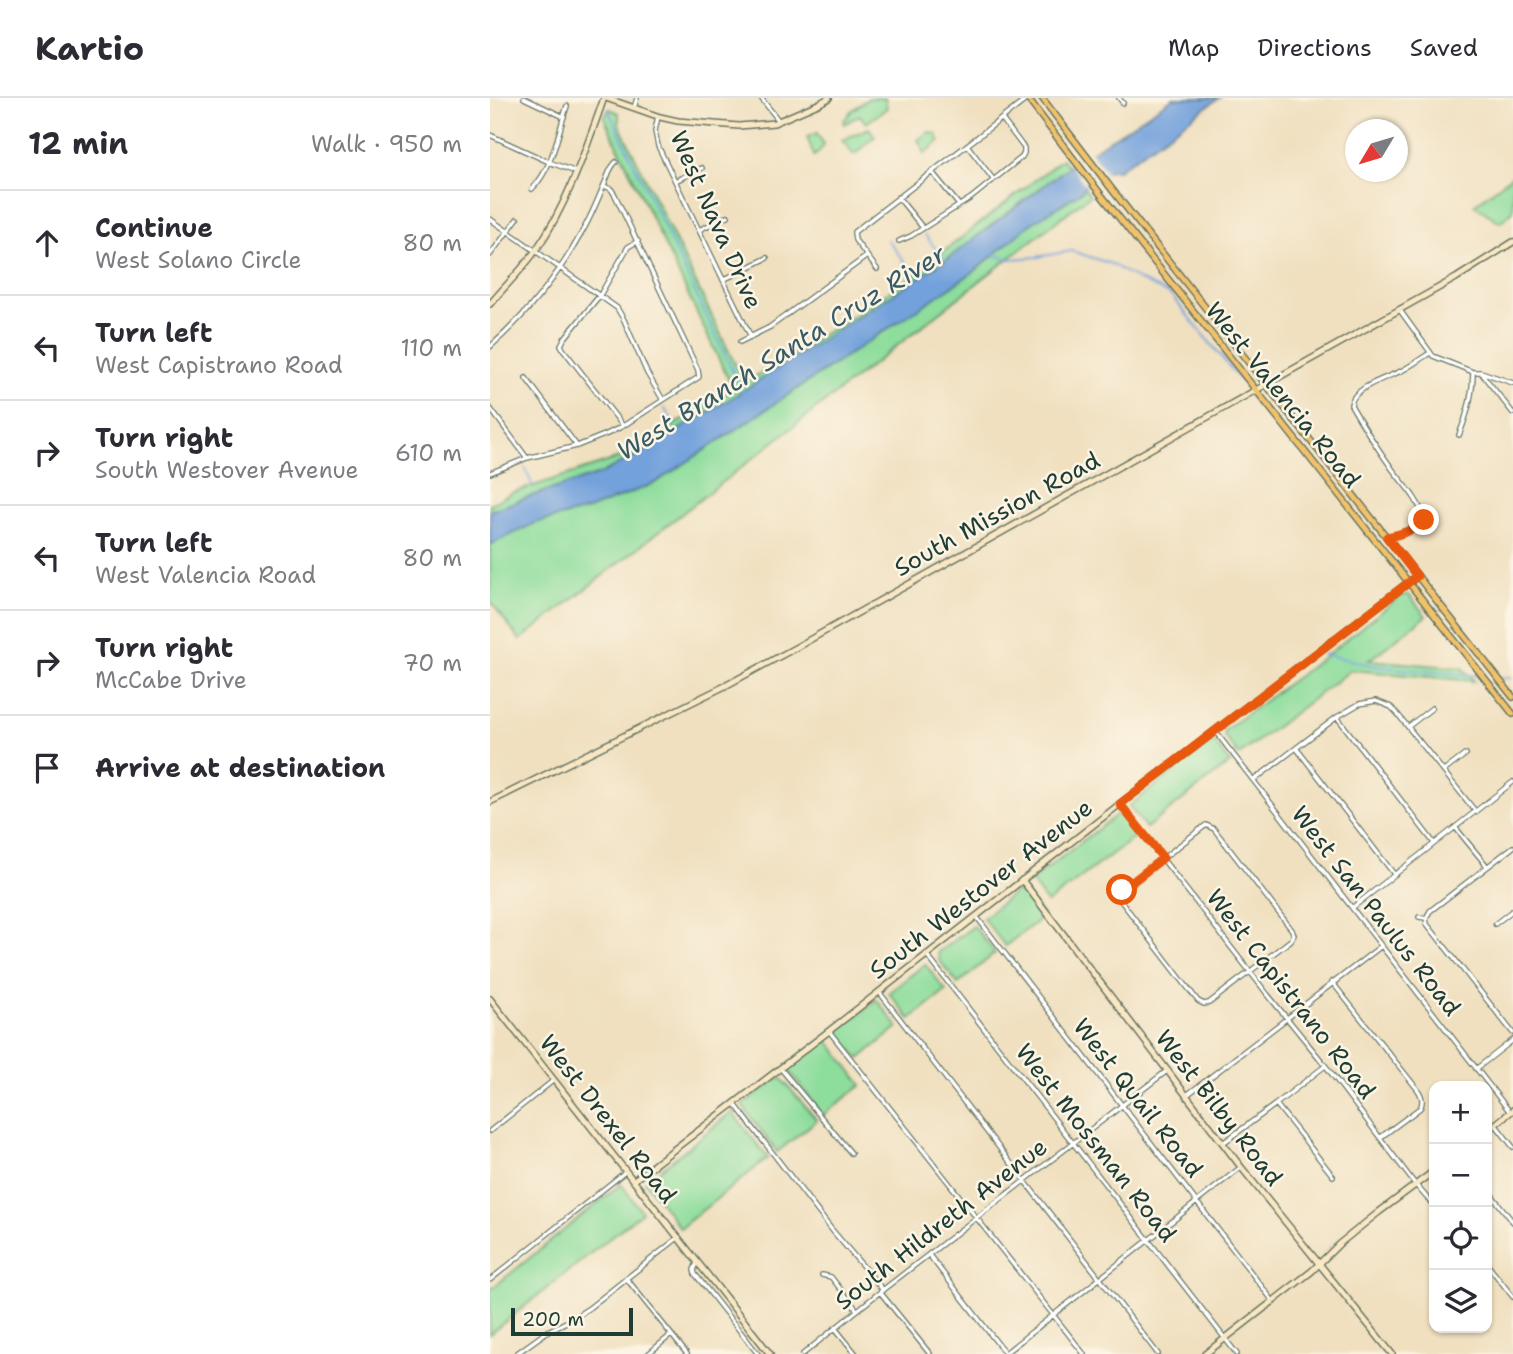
<!DOCTYPE html>
<meta charset="utf-8">
<style>
:root{--surface:#fff;--page:#f7f7f7;--text:#2b2b33;--muted:#7c7c81;--line:#e1e1e2}
body{margin:0;font-family:"Shantell Sans",sans-serif;background:var(--page);color:var(--text)}
.controls{position:absolute;right:21px;bottom:21px;display:grid;overflow:hidden;border-radius:14px;box-shadow:0 2px 5px #0004}
.controls button{width:63px;height:63px;display:grid;place-items:center;padding:0;border:0;border-bottom:2px solid var(--line);background:var(--surface);color:var(--text);font:35px sans-serif}
.compass{position:absolute;left:855px;top:21px;width:63px;height:63px;border-radius:50%;background:var(--surface);box-shadow:0 2px 5px #0004;rotate:232deg}
.scale{position:absolute;left:21px;bottom:18px;width:122px;box-sizing:border-box;padding-left:7px;border:4px solid #1f3d34;border-top:0;font-size:19px;line-height:24px;white-space:nowrap;color:#1f3d34;-webkit-text-stroke:5px #fcf5e5;paint-order:stroke}
.stop{position:absolute;width:21px;height:21px;margin:-16px;border:5px solid #ea580c;border-radius:50%;background:#fff}
.stop.end{background:#ea580c;border-color:#fff;box-shadow:0 2px 7px #0008}
.list{margin:0;padding:0;list-style:none}
h2{display:flex;justify-content:space-between;align-items:center;height:91px;margin:0;padding:0 28px;font-size:30px}
h2 small{font-size:23px;font-weight:400;color:var(--muted)}
.list li{display:grid;grid-template-columns:46px 1fr auto;gap:21px;align-items:center;box-sizing:border-box;height:105px;padding:0 28px;border-top:2px solid var(--line)}
.list b{display:block;font-size:26px;white-space:nowrap}
.list p{margin:0;font-size:23px;white-space:nowrap;color:var(--muted)}
.list em{font-size:23px;font-style:normal;color:var(--muted)}
.icon{flex:none;width:38px;height:38px;fill:none;stroke:currentColor;stroke-width:2;stroke-linecap:round;stroke-linejoin:round}
.map{position:relative;flex:none;width:1023px;height:1256px;overflow:hidden}
header{display:flex;align-items:center;gap:42px;box-sizing:border-box;height:98px;padding:0 35px;background:var(--surface);border-bottom:2px solid var(--line)}
header strong{font-size:33px}
nav{display:flex;gap:38px;margin-inline-start:auto;font-size:24px}
main{display:flex}
aside{flex:1;background:var(--surface)}
.map>svg:first-child{display:block}
.green{fill:#8ddd9c;stroke:#568d68;stroke-width:2}
.water{fill:#73a1dc;stroke:#496f88;stroke-width:2}
.pier{fill:#f0e0c0}
.lines{fill:none;stroke-linecap:round;stroke-linejoin:round}
.stream{stroke:#73a1dc;stroke-width:2}
.street-casing{stroke:#687665;stroke-width:6}
.secondary-casing{stroke:#687665;stroke-width:8}
.primary-casing{stroke:#687665;stroke-width:8}
.street{stroke:#fff;stroke-width:3.5}
.secondary{stroke:#fae7c3;stroke-width:5}
.primary{stroke:#f2c26a;stroke-width:5}
.route{stroke:#ea580c;stroke-width:9}
.labels{text-anchor:middle;dominant-baseline:central;stroke-width:5;stroke-linejoin:round;paint-order:stroke}
.street-label{font-size:24px;fill:#1f3d34;stroke:#fcf5e5}
.water-label{font-size:26px;font-style:italic;fill:#385b66;stroke:#fcf5e5}
</style>
<header>
<strong>Kartio</strong>
<nav><a>Map</a><a>Directions</a><a>Saved</a></nav>
</header>
<main>
<aside>
<h2>12 min<small>Walk · 950 m</small></h2>
<ul class="list">
<li><svg class="icon" aria-label="ahead" viewBox="0 0 24 24"><path d="M12 20V5M6 11l6-6 6 6"/></svg><div><b>Continue</b><p>West Solano Circle</p></div><em>80 m</em></li>
<li><svg class="icon" aria-label="left" viewBox="0 0 24 24"><path d="M17 20v-9H6M10 6l-5 5 5 5"/></svg><div><b>Turn left</b><p>West Capistrano Road</p></div><em>110 m</em></li>
<li><svg class="icon" aria-label="right" viewBox="0 0 24 24"><path d="M7 20v-9h11M14 6l5 5-5 5"/></svg><div><b>Turn right</b><p>South Westover Avenue</p></div><em>610 m</em></li>
<li><svg class="icon" aria-label="left" viewBox="0 0 24 24"><path d="M17 20v-9H6M10 6l-5 5 5 5"/></svg><div><b>Turn left</b><p>West Valencia Road</p></div><em>80 m</em></li>
<li><svg class="icon" aria-label="right" viewBox="0 0 24 24"><path d="M7 20v-9h11M14 6l5 5-5 5"/></svg><div><b>Turn right</b><p>McCabe Drive</p></div><em>70 m</em></li>
<li><svg class="icon" aria-label="arrive" viewBox="0 0 24 24"><path d="M6 21V4h12l-3 4 3 4H6"/></svg><div><b>Arrive at destination</b></div></li>
</ul>
</aside>
<div class="map">
<svg width="1023" height="1256" viewBox="0 0 1023 1256">
<rect width="100%" height="100%" fill="#fcf5e5"/>
<filter id="ink" filterUnits="userSpaceOnUse"><feTurbulence type="fractalNoise" baseFrequency=".0143" numOctaves="2"/><feDisplacementMap in="SourceGraphic" scale="14" xChannelSelector="R" yChannelSelector="G"/><feConvolveMatrix kernelMatrix="1 2 1 2 8 2 1 2 1" color-interpolation-filters="sRGB"/></filter>
<filter id="wash" filterUnits="userSpaceOnUse"><feTurbulence type="fractalNoise" baseFrequency=".00686" numOctaves="4" result="noise"/><feDisplacementMap in="SourceGraphic" scale="28" xChannelSelector="R" yChannelSelector="G"/><feGaussianBlur stdDeviation="1.57" result="paint"/><feColorMatrix in="noise" values="0 0 0 0 0 0 0 0 0 0 0 0 0 0 0 0 0 1.4 0 .05"/><feComposite in="paint" operator="in"/></filter>
<g filter="url(#wash)">
<rect width="100%" height="100%" fill="#f0e0c0"/>
<path class="green" d="M 379,0 L 395,0 L 397,10 L 376,25 L 370,17 L 354,26 L 353,24 L 361,13 Z
M 120,11 L 129,15 L 129,26 L 254,285 L 364,217 L 425,176 L 572,61 L 600,97 L 30,542 L 0,503 L 0,406 L 22,395 L 126,361 L 160,342 L 243,291 L 114,19 Z
M 379,30 L 385,38 L 365,56 L 363,56 L 352,42 Z
M 438,34 L 446,36 L 450,43 L 434,56 L 432,49 L 428,42 Z
M 327,35 L 334,47 L 328,55 L 324,58 L 317,39 Z
M 1023,77 L 1023,113 L 1010,124 L 984,107 Z
M 912,497 L 919,497 L 936,518 L 879,562 L 972,570 L 984,583 L 861,572 L 749,657 L 734,638 L 735,632 L 838,556 Z
M 723,643 L 740,665 L 656,730 L 639,708 Z
M 629,715 L 647,737 L 557,805 L 541,783 Z
M 526,793 L 534,794 L 554,818 L 515,848 L 493,820 Z
M 484,828 L 505,855 L 468,886 L 449,862 L 448,854 Z
M 435,866 L 456,893 L 420,921 L 399,895 Z
M 387,902 L 408,929 L 369,961 L 347,933 Z
M 337,941 L 372,987 L 333,1017 L 298,971 Z
M 290,979 L 327,1022 L 287,1054 L 252,1007 Z
M 242,1014 L 278,1060 L 190,1130 L 155,1084 Z
M 131,1086 L 152,1114 L 0,1236 L 0,1192 Z"/>
<path class="water" d="M 683,0 L 729,0 L 628,72 C 615,70 598,83 591,94 L 539,127 L 485,173 L 165,385 L 98,412 L 45,425 L 0,447 L 0,413 L 44,397 L 110,376 L 147,356 L 240,301 L 457,161 L 577,70 Z"/>
<path class="pier" d="M 599,52 L 616,74 L 596,88 L 580,67 Z"/>
<g class="lines">
<path class="stream" d="M 118,11 L 253,295
M 435,137 L 453,160
M 397,141 L 423,175
M 504,157 L 520,161 L 547,159 L 582,153 L 621,166 L 649,182 L 681,197 L 751,283
M 174,310 L 184,325
M 35,369 L 42,387
M 833,556 L 889,569 L 991,578
M 1010,580 L 1023,580"/>
</g>
</g>
<g filter="url(#ink)">
<g class="lines">
<defs>
<path id="street" d="M 34,0 L 74,19
M 271,0 L 289,23
M 629,0 L 633,5
M 144,10 L 147,0
M 168,18 L 165,33 L 168,48 L 261,239
M 0,37 L 59,64 L 86,74
M 477,47 L 503,81
M 442,74 L 469,107
M 185,83 L 212,70
M 42,91 C 63,70 68,35 77,8
M 408,99 L 433,130
M 0,121 L 127,210 L 134,222 L 157,275 L 173,302
M 209,132 L 238,118
M 409,143 L 421,138 L 481,100 L 532,59 L 534,55 L 534,50 L 512,21
M 0,157 L 27,121
M 387,171 L 365,142 L 364,134 L 537,1
M 233,182 L 277,160
M 909,211 L 943,258 L 983,274 L 991,274 L 1023,285
M 250,244 L 280,229 L 377,158
M 71,247 L 74,241 L 110,197 L 138,149 L 148,143
M 71,247 L 73,251 L 133,328
M 0,249 C 36,217 68,178 91,136 C 100,121 107,104 114,87 C 118,79 119,70 126,64
M 992,276 L 1023,315
M 36,280 L 87,348
M 0,310 L 37,360
M 969,337 C 977,318 983,294 983,274
M 0,375 L 37,360 L 87,348 L 117,336 L 133,328 L 209,279 L 208,272 L 125,97 L 121,91 L 114,88
M 897,439 C 912,436 923,433 934,422 C 930,402 915,388 903,372 C 888,351 874,330 861,307 C 862,290 896,280 911,273 C 921,268 930,261 940,255
M 847,619 L 944,745
M 919,628 L 942,610
M 725,633 L 1020,1014
M 807,651 L 904,776
M 954,673 L 976,656
M 764,682 L 847,619 L 869,606 L 886,603 L 901,609 L 906,614 L 986,714
M 630,706 L 778,897 L 835,967 L 925,1086 L 944,1108
M 716,727 L 724,731 L 802,832 L 804,837 L 801,842 L 719,905 L 714,906 L 708,903 L 631,803 L 630,799 L 633,791 Z
M 965,729 L 997,768
M 862,810 L 1023,684
M 486,818 L 783,1203
M 929,819 L 936,820
M 936,820 L 937,826 L 1023,935
M 936,820 L 940,813 L 1023,749
M 1005,826 L 1023,812
M 436,856 L 747,1256
M 842,884 L 928,992 C 932,998 934,1004 930,1010 L 891,1039
M 390,895 L 668,1256
M 339,933 L 594,1256
M 291,971 L 361,1055
M 986,971 L 1023,942
M 697,997 L 890,849
M 244,1005 L 342,1132 L 393,1192
M 786,1006 L 843,1078
M 1005,1026 L 1023,1049
M 0,1033 L 64,982
M 733,1045 L 786,1006 L 835,968
M 997,1091 L 1023,1124
M 439,1157 L 515,1255
M 207,1165 L 204,1172 L 205,1176 L 268,1256
M 997,1166 L 1023,1199
M 332,1177 L 341,1179 L 367,1212
M 136,1180 L 197,1256
M 0,1182 L 135,1074
M 390,1194 L 440,1256
M 345,1230 L 366,1256
M 26,1256 L 58,1233 L 82,1221 L 99,1210 L 189,1139
M 158,1256 L 181,1237
M 313,1256 L 390,1194 L 678,972
M 514,1256 L 751,1069"/>
<path id="secondary" d="M 116,0 L 170,19 L 188,23 L 249,28 L 284,25 L 328,6 L 339,0
M 0,206 C 15,188 33,171 46,152 C 77,108 96,51 114,0
M 0,704 L 235,588 L 305,550 L 966,180 L 1023,144
M 532,782 L 751,1069 L 902,1256
M 0,901 L 280,1256
M 997,1033 L 1023,1012
M 144,1082 L 339,933 L 630,706 L 927,478
M 715,1256 L 822,1173 L 849,1146 L 889,1114 L 944,1073"/>
<path id="primary" d="M 537,0 L 612,98 L 1023,616
M 552,0 L 624,94 L 1023,599"/>
</defs>
<use href="#street" class="street-casing"/>
<use href="#secondary" class="secondary-casing"/>
<use href="#primary" class="primary-casing"/>
<use href="#street" class="street"/>
<use href="#secondary" class="secondary"/>
<use href="#primary" class="primary"/>
</g>
</g>
<g class="lines" filter="url(#ink)">
<path class="route" d="M 632,792 L 673,760 L 630,706 L 927,478 L 897,439 C 912,436 923,433 934,422"/>
</g>
<g class="labels">
<g class="street-label">
<text transform="translate(226 122) rotate(66)">West Nava Drive</text>
<text transform="translate(793 297) rotate(51)">West Valencia Road</text>
<text transform="translate(507 416) rotate(-29)">South Mission Road</text>
<text transform="translate(491 791) rotate(-38)">South Westover Avenue</text>
<text transform="translate(886 813) rotate(52)">West San Paulus Road</text>
<text transform="translate(801 896) rotate(52)">West Capistrano Road</text>
<text transform="translate(648 1000) rotate(52)">West Quail Road</text>
<text transform="translate(729 1010) rotate(52)">West Bilby Road</text>
<text transform="translate(118 1021) rotate(52)">West Drexel Road</text>
<text transform="translate(606 1045) rotate(52)">West Mossman Road</text>
<text transform="translate(451 1126) rotate(-38)">South Hildreth Avenue</text>
</g>
<g class="water-label">
<text transform="translate(291 254) rotate(-32)">West Branch Santa Cruz River</text>
</g>
</g>
</svg>
<div class="controls">
<button>+</button>
<button>−</button>
<button><svg class="icon" aria-label="locate" viewBox="0 0 24 24"><circle cx="12" cy="12" r="6"/><path d="M12 2v4M12 18v4M2 12h4M18 12h4"/></svg></button>
<button><svg class="icon" aria-label="layers" viewBox="0 0 24 24"><path d="M12 4l9 5-9 5-9-5zM3 14l9 5 9-5"/></svg></button>
</div>
<svg class="compass" viewBox="-18 -18 36 36"><path d="M0-13l5 13h-10z" fill="#e53935"/><path d="M0 13l5-13h-10z" fill="#7c7c81"/></svg>
<div class="scale">200 m</div>
<div class="stop" style="left:632px;top:792px"></div>
<div class="stop end" style="left:934px;top:422px"></div>
</div>
</main>
